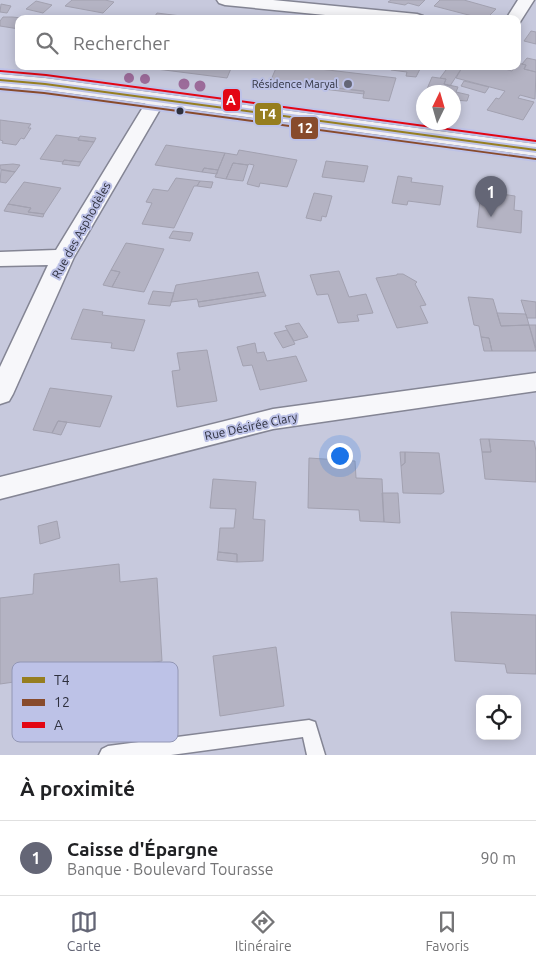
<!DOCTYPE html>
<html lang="fr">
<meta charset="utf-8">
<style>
:root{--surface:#fff;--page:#f6f6f6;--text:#202124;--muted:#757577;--line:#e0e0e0;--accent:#646676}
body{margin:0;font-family:Ubuntu,sans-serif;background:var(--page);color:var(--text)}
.controls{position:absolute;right:15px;bottom:15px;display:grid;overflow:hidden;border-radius:10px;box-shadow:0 2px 12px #0003}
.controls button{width:45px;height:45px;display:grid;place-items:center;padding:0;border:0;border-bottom:1px solid var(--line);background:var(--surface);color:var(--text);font:25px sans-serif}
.compass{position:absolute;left:416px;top:85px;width:45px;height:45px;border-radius:50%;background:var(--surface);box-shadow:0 2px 12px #0003;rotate:5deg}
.you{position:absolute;left:339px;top:455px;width:18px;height:18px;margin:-12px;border:4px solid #fff;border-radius:50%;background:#1a73e8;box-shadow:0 0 0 8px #1a73e833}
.badge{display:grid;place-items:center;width:32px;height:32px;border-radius:50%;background:var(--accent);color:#fff;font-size:16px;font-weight:700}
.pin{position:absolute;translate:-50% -41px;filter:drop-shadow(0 1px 2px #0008)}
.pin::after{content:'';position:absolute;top:26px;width:18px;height:15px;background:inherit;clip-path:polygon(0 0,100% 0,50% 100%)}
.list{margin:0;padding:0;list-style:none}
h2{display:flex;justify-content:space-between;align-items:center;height:65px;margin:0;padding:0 20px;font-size:21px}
h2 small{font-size:16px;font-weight:400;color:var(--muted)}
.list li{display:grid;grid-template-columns:32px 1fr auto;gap:15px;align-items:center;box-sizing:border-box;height:75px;padding:0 20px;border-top:1px solid var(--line)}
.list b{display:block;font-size:19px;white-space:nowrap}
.list p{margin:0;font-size:16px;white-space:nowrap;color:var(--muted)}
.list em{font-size:16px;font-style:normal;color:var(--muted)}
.icon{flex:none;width:28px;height:28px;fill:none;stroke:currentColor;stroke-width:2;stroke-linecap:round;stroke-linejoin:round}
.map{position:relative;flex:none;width:536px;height:755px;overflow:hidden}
.search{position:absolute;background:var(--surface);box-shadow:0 2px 12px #0003;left:15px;right:15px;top:15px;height:55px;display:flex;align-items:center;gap:12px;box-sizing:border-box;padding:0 18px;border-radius:10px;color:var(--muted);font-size:19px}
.sheet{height:140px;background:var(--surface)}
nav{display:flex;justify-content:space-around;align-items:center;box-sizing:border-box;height:70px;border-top:1px solid var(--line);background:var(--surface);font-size:14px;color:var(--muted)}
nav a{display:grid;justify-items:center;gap:2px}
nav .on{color:var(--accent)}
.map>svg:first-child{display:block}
.building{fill:#b4b3c3;stroke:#a2a1b0}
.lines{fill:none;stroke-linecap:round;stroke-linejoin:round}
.lane-casing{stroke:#848594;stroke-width:3}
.street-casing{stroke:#848594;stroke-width:3}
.secondary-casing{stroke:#848594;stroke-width:2}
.lane{fill:#f7f7fa;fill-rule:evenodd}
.street{fill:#f7f7fa;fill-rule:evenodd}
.secondary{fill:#f3f1f3;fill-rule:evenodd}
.bus-1-casing{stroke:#bdc2e7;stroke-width:4}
.bus-2-casing{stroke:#bdc2e7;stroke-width:4}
.bus-3-casing{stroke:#bdc2e7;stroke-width:4}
.bus-1{fill:#967e1f;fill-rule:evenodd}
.bus-2{fill:#884b2c;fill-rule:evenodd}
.bus-3{fill:#e30613;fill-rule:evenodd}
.tree{fill:#9c6b9a}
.poi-dot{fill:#646676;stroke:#bdc2e7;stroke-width:2}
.bus-dot{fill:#2e303e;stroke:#bdc2e7;stroke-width:2}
.labels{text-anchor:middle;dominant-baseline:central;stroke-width:4;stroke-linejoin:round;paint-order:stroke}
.far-poi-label{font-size:11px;fill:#2e303e;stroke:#bdc2e7;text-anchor:end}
.street-label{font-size:12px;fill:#2e303e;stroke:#bdc2e7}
.key{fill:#bdc2e7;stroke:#9296b4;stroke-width:1}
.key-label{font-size:14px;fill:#2e303e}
.line-badge{stroke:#bdc2e7;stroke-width:2}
.badge-label{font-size:14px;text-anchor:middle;font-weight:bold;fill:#fff}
</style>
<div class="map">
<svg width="536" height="755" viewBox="0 0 536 755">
<rect width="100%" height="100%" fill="#c7c9dd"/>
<path class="building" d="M 72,0 L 105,0 L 114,2 L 103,13 L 65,6 Z
M 391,0 L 425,0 L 419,6 L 408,3 L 405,5 L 388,2 Z
M 440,0 L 464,0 L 496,9 L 486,19 L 484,19 L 434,6 Z
M 36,1 L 52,5 L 43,13 L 26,9 Z
M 1,4 L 11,6 L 7,13 L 0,12 Z
M 157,13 L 205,19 L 153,19 Z
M 3,17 L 12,17 L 33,19 L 19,19 L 19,29 L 0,26 L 0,21 Z
M 531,31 L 536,32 L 536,44 L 524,41 Z
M 527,58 L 536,60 L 536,72 L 524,69 L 526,65 L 522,64 Z
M 518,63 L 526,65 L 524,69 L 536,72 L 535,99 L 520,95 L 518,98 L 534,102 L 523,120 L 487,110 L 496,98 L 499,99 L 505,91 L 456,78 L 463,66 L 494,66 L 512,71 Z
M 133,66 L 232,66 L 227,78 Z
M 277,66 L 294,66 L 396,78 L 389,101 L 363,98 L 364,91 L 284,82 L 282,84 L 270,82 Z
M 392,66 L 402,66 L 420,69 L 416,77 L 406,76 L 407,72 L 391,70 Z
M 449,66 L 463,66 L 450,86 L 444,84 L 446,79 L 440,78 Z
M 432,77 L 446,79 L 444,84 L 458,87 L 456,92 L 469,95 L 467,101 L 454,100 L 454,92 L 431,92 L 432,90 L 427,89 Z
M 464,81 L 489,87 L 485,93 L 461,86 Z
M 284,82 L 361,91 L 364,91 L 364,94 L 282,84 Z
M 0,120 L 31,124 L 28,128 L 31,128 L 24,139 L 21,138 L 16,145 L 2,143 L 3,141 L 0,140 Z
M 56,135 L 79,138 L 78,140 L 94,142 L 81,162 L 64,160 L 63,162 L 40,159 Z
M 80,136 L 96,138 L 94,142 L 78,140 Z
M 166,145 L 187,148 L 225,153 L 218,170 L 204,168 L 202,172 L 155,165 Z
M 239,150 L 297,160 L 287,187 L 260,183 L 259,187 L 247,184 L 254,165 L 249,164 L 248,165 L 233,163 L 226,179 L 215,177 L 225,153 L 237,155 Z
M 64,160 L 81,162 L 79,166 L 62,164 Z
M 326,161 L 368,166 L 364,182 L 322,177 Z
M 233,163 L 248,165 L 243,181 L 226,179 Z
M 13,164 L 20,165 L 15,172 L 0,169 L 0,165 Z
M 204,168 L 218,170 L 217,174 L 202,172 Z
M 1,170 L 15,172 L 6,183 L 0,182 Z
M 398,176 L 412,178 L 411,182 L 443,186 L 440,205 L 408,201 L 407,205 L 392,203 Z
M 176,178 L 200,181 L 197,186 L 194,186 L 174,228 L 142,224 L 152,203 L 146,202 L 153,189 L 168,191 Z
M 200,181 L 213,182 L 211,188 L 197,186 Z
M 24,182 L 61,188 L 44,214 L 28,212 L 31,208 L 8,204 Z
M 481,191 L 515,196 L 514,210 L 522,211 L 521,233 L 477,227 Z
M 314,193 L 332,196 L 326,217 L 322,216 L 321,221 L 306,218 Z
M 8,204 L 31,208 L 28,212 L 44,214 L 43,217 L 4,211 Z
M 173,231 L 193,233 L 190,241 L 169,238 Z
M 126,243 L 164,249 L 144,292 L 112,287 L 120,272 L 111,270 Z
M 111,270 L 120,272 L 112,287 L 103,285 Z
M 339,271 L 349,297 L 366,294 L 373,313 L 357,315 L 359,321 L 338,323 L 328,294 L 317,295 L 310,275 Z
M 258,272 L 264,292 L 198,302 L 197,299 L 171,302 L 176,285 Z
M 397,274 L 403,274 L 417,282 L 415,284 L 426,305 L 420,306 L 428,323 L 397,328 L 376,278 L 397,275 Z
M 153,291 L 174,293 L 170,306 L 148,304 Z
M 264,292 L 266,296 L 199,307 L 198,302 Z
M 468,297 L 493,299 L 501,326 L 529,325 L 536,351 L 492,351 L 489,338 L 481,337 L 479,326 L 474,325 Z
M 521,300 L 536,302 L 536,318 L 527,318 Z
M 83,309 L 103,312 L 102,315 L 145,320 L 134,351 L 111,348 L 112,343 L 71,339 Z
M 497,313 L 526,314 L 529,325 L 501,326 Z
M 299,323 L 308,337 L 294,341 L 285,326 Z
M 529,325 L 536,325 L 536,348 Z
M 287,330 L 295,344 L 283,348 L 274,333 Z
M 481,337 L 489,338 L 492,351 L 484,351 Z
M 255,343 L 257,353 L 264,352 L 267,361 L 296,356 L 307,381 L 260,390 L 252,365 L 243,366 L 237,347 Z
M 207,350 L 217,401 L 177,407 L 172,371 L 180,370 L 177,353 Z
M 50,388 L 112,396 L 100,427 L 58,421 L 52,433 L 33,430 Z
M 58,421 L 67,422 L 61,435 L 52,433 Z
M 480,439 L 489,439 L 491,452 L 482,452 Z
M 489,439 L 534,441 L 536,451 L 536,482 L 485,479 L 482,452 L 491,452 Z
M 400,452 L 405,452 L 405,463 L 401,466 Z
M 405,452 L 439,453 L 444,492 L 441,494 L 403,493 L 401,466 L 405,463 Z
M 309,458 L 355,461 L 356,478 L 382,479 L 384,522 L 360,521 L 359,510 L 308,508 Z
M 213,479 L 256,482 L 253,519 L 265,520 L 263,561 L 237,562 L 237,554 L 218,552 L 220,528 L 234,528 L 236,509 L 210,508 Z
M 382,493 L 398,493 L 400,523 L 384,522 Z
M 57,521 L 60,538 L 40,544 L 38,526 Z
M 218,552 L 237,554 L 237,562 L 217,560 Z
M 119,564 L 120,582 L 157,578 L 162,661 L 0,684 L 0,598 L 33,594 L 34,574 Z
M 451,612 L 536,615 L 536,674 L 507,673 L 505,664 L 455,661 Z
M 276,647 L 284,706 L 220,716 L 213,656 Z"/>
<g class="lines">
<defs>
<path id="lane" d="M 309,720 L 315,722 L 325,755 L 307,755 L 303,737 L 171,755 L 99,755 L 102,749 L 108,746 Z"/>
<path id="street" d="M 217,0 L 273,0 L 417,14 L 423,16 L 425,19 L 366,19 L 225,5 L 219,3 Z
M 518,0 L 534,0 L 520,22 L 517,23 L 517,19 L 506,19 Z
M 157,94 L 163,95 L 166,99 L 74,257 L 13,394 L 9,401 L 0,404 L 0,367 L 48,265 L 0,266 L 0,252 L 56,250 L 148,99 L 151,95 Z
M 536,373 L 536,391 L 273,429 L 0,499 L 0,477 L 273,409 Z"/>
<path id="secondary" d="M 0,74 L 45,78 L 536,144 L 536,156 L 45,90 L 0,86 Z"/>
</defs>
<use href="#lane" class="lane-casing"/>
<use href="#street" class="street-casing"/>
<use href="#secondary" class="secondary-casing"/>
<use href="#lane" class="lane"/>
<use href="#street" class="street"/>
<use href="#secondary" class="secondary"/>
<defs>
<path id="bus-1" d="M 0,79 L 45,83 L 536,149 L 536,151 L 45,85 L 0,81 Z"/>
<path id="bus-2" d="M 0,88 L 44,92 L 535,158 L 536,158 L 536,160 L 44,94 L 0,90 Z"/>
<path id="bus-3" d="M 0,70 L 46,74 L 536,140 L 536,142 L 46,76 L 1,72 L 0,72 Z"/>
</defs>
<use href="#bus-1" class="bus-1-casing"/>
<use href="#bus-2" class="bus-2-casing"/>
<use href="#bus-3" class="bus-3-casing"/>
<use href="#bus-1" class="bus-1"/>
<use href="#bus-2" class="bus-2"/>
<use href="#bus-3" class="bus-3"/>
</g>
<g class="tree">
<circle cx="129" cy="78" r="5"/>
<circle cx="145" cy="79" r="5"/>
<circle cx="184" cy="84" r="5.5"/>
<circle cx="200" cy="86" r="5.5"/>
</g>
<circle class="poi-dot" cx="348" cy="84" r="5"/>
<circle class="bus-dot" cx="180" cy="111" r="4.5"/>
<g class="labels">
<g class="far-poi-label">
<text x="338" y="84">Résidence Maryal</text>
</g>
<g class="street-label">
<text transform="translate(81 230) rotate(-61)">Rue des Asphodèles</text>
<text transform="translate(251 426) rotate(-12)">Rue Désirée Clary</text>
</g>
</g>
<rect x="12" y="662" width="166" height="80" rx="8" class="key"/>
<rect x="22" y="677" width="23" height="6" fill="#967e1f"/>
<rect x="22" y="699" width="23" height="7" fill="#884b2c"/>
<rect x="22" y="722" width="23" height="6" fill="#e30613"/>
<g class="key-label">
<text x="54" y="685">T4</text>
<text x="54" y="707">12</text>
<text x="54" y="730">A</text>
</g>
<g class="line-badge">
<rect x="222" y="88" width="19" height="24" rx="5" fill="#e30613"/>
<rect x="254" y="102" width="28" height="24" rx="5" fill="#967e1f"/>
<rect x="290" y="116" width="29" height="24" rx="5" fill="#884b2c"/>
</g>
<g class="badge-label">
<text x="231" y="105">A</text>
<text x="268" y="119">T4</text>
<text x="305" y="133">12</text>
</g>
</svg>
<div class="controls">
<button><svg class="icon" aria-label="locate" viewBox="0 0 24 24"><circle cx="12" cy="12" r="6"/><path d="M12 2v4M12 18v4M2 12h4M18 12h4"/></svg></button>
</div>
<svg class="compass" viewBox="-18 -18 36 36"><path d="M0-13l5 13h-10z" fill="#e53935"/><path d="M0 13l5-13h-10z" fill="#757577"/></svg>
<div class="you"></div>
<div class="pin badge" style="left:491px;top:217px">1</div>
<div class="search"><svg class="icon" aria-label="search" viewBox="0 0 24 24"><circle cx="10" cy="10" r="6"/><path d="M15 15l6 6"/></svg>Rechercher</div>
</div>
<section class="sheet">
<h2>À proximité<small></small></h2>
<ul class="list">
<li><span class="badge">1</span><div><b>Caisse d'Épargne</b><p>Banque · Boulevard Tourasse</p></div><em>90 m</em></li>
</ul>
</section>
<nav>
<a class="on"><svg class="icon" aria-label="map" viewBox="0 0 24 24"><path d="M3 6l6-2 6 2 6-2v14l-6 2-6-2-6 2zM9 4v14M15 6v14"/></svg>Carte</a>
<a><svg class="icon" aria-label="directions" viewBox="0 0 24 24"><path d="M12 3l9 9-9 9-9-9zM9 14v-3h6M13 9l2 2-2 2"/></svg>Itinéraire</a>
<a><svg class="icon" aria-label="saved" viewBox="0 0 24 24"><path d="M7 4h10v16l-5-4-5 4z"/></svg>Favoris</a>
</nav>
